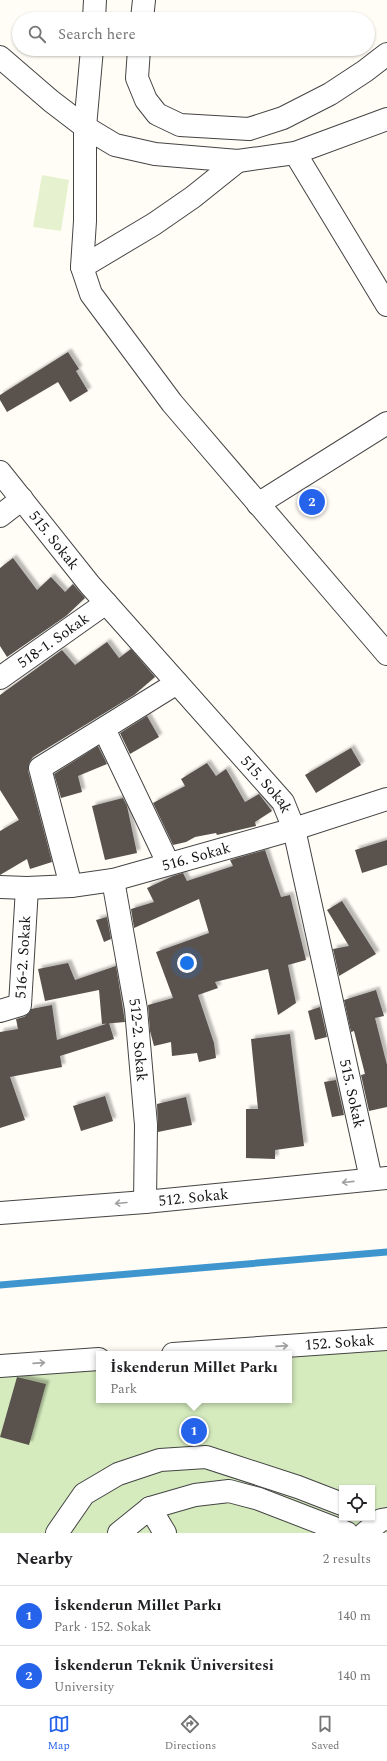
<!DOCTYPE html>
<meta charset="utf-8">
<style>
:root{--surface:#fff;--page:#f2f2f2;--text:#202124;--muted:#757577;--line:#e0e0e0;--accent:#2563eb}
body{margin:0;font-family:Spectral,serif;background:var(--page);color:var(--text)}
.controls{position:absolute;right:12px;bottom:12px;display:grid;overflow:hidden;border-radius:0px;box-shadow:0 1px 3px #0004}
.controls button{width:36px;height:36px;display:grid;place-items:center;padding:0;border:0;border-bottom:1px solid var(--line);background:var(--surface);color:var(--text);font:20px sans-serif}
.you{position:absolute;left:187px;top:963px;width:14px;height:14px;margin:-10px;border:3px solid #fff;border-radius:50%;background:#1a73e8;box-shadow:0 0 0 6px #1a73e833}
.badge{display:grid;place-items:center;width:26px;height:26px;border-radius:50%;background:var(--accent);color:#fff;font-size:13px;font-weight:700}
.pin{position:absolute;translate:-50% -50%;border:2px solid #fff;box-shadow:0 1px 4px #0006}
.popup{position:absolute;left:96px;top:1351px;width:196px;height:52px;box-sizing:border-box;display:grid;place-content:center;border-radius:0px;background:var(--surface);filter:drop-shadow(0 1px 3px #0005);font-size:13px;white-space:nowrap;color:var(--muted)}
.popup b{font-size:15px;color:var(--text)}
.popup::after{content:'';position:absolute;left:50%;top:100%;margin-left:-8px;border:8px solid transparent;border-top-color:var(--surface)}
.list{margin:0;padding:0;list-style:none}
h2{display:flex;justify-content:space-between;align-items:center;height:52px;margin:0;padding:0 16px;font-size:17px}
h2 small{font-size:13px;font-weight:400;color:var(--muted)}
.list li{display:grid;grid-template-columns:26px 1fr auto;gap:12px;align-items:center;box-sizing:border-box;height:60px;padding:0 16px;border-top:1px solid var(--line)}
.list b{display:block;font-size:15px;white-space:nowrap}
.list p{margin:0;font-size:13px;white-space:nowrap;color:var(--muted)}
.list em{font-size:13px;font-style:normal;color:var(--muted)}
.icon{flex:none;width:22px;height:22px;fill:none;stroke:currentColor;stroke-width:2;stroke-linecap:round;stroke-linejoin:round}
.map{position:relative;flex:none;width:387px;height:1533px;overflow:hidden}
.search{position:absolute;background:var(--surface);box-shadow:0 1px 3px #0004;left:12px;right:12px;top:12px;height:44px;display:flex;align-items:center;gap:10px;box-sizing:border-box;padding:0 14px;border-radius:22px;color:var(--muted);font-size:15px}
.sheet{height:172px;background:var(--surface)}
nav{display:flex;justify-content:space-around;align-items:center;box-sizing:border-box;height:56px;border-top:1px solid var(--line);background:var(--surface);font-size:11px;color:var(--muted)}
nav a{display:grid;justify-items:center;gap:2px}
nav .on{color:var(--accent)}
.map>svg:first-child{display:block}
.green{fill:#d5ebbd;fill-rule:evenodd}
.pitch{fill:#e6f2cf}
.lines{fill:none;stroke-linecap:round;stroke-linejoin:round}
.stream{stroke:#3f96cf;stroke-width:7}
.building{fill:#5a524d;filter:url(#shadow)}
.minor-casing{stroke:#444;stroke-width:24}
.minor{stroke:#fff;stroke-width:22}
.oneway{stroke:#a0a0a0}
.labels{text-anchor:middle;dominant-baseline:central;stroke-width:4;stroke-linejoin:round;paint-order:stroke}
.street-label{font-size:15px;fill:#111;stroke:#fff}
</style>
<div class="map">
<svg width="387" height="1533" viewBox="0 0 387 1533">
<defs>
<filter id="shadow"><feDropShadow dx="3.5" dy="-3.5" stdDeviation="1" flood-color="#0004"/></filter>
</defs>
<rect width="100%" height="100%" fill="#fffdf5"/>
<path class="green" d="M 387,1350 L 387,1533 L 0,1533 L 0,1373 L 99,1367 L 99,1400 L 289,1400 L 289,1356 ZM 342,1488 L 372,1488 L 372,1518 L 342,1518 Z"/>
<path class="pitch" d="M 42,175 L 69,180 L 61,231 L 33,227 Z"/>
<g class="lines">
<path class="stream" d="M 0,1285 L 387,1252"/>
</g>
<path class="building" d="M 68,352 L 79,369 L 76,371 L 88,391 L 70,402 L 58,382 L 7,412 L 0,400 L 0,395 Z
M 13,558 L 37,590 L 51,577 L 65,592 L 73,584 L 85,598 L 66,616 L 7,657 L 0,646 L 0,568 Z
M 107,642 L 119,658 L 131,649 L 155,677 L 134,695 L 33,757 L 29,763 L 28,771 L 52,862 L 30,869 L 27,859 L 0,875 L 0,831 L 19,820 L 0,790 L 0,695 L 62,650 L 75,665 Z
M 147,716 L 159,737 L 130,754 L 120,733 Z
M 98,746 L 107,764 L 78,776 L 82,792 L 61,798 L 54,774 Z
M 351,748 L 361,765 L 316,793 L 305,775 Z
M 207,763 L 216,776 L 226,769 L 245,802 L 259,794 L 272,811 L 255,822 L 256,826 L 217,835 L 216,833 L 195,837 L 186,842 L 173,845 L 153,803 L 185,786 L 181,779 Z
M 123,798 L 127,806 L 137,853 L 105,860 L 92,806 Z
M 387,840 L 387,865 L 362,873 L 355,850 Z
M 265,850 L 281,897 L 290,895 L 306,960 L 288,965 L 296,1003 L 278,1015 L 268,969 L 215,982 L 218,988 L 198,995 L 214,1043 L 216,1058 L 199,1062 L 197,1053 L 172,1056 L 171,1042 L 154,1046 L 150,1031 L 148,1005 L 173,998 L 156,952 L 209,933 L 199,899 L 134,928 L 131,909 L 154,902 L 147,888 L 173,876 L 183,873 L 187,881 L 233,866 L 230,860 Z
M 342,901 L 376,954 L 339,976 L 333,949 L 349,946 L 327,910 Z
M 107,917 L 111,939 L 104,942 L 96,920 Z
M 68,963 L 75,980 L 116,966 L 125,1022 L 102,1024 L 99,990 L 45,1001 L 38,969 Z
M 376,990 L 384,1016 L 375,1018 L 387,1065 L 387,1107 L 369,1111 L 361,1075 L 365,1074 L 354,1031 L 351,1032 L 344,1000 Z
M 52,1005 L 57,1040 L 109,1023 L 114,1039 L 60,1056 L 62,1067 L 10,1077 L 25,1120 L 0,1128 L 0,1032 L 18,1029 L 16,1019 L 24,1017 L 29,1013 L 31,1009 Z
M 320,1007 L 327,1037 L 315,1040 L 308,1011 Z
M 290,1034 L 304,1146 L 275,1150 L 275,1159 L 246,1158 L 246,1109 L 258,1109 L 251,1039 Z
M 336,1080 L 344,1115 L 332,1117 L 324,1082 Z
M 105,1096 L 113,1121 L 81,1131 L 73,1106 Z
M 186,1097 L 192,1125 L 158,1132 L 157,1104 Z
M 17,1377 L 46,1384 L 29,1445 L 0,1437 Z"/>
<g class="lines">
<defs>
<g id="minor">
<path d="M 94,19 L 95,0"/>
<path d="M 142,19 L 144,0"/>
<path d="M 92,49 L 85,127 L 85,221 L 82,267 L 91,294 L 172,403 L 387,654"/>
<path d="M 139,49 L 137,78 L 146,100 L 157,114 L 180,125 L 249,129 L 283,118 L 330,94 L 365,71 L 387,54"/>
<path d="M 0,57 L 51,101 L 85,127 L 115,145 L 155,154 L 238,161 L 295,153 L 387,119"/>
<path d="M 295,153 L 387,305"/>
<path d="M 82,267 L 154,224 L 193,197 L 238,161"/>
<path id="s1" d="M 0,472 L 90,585 L 283,802 L 294,829 L 371,1179"/>
<path d="M 258,504 L 387,423"/>
<path d="M 0,516 L 22,499"/>
<path id="s2" d="M 0,678 L 106,603"/>
<path d="M 104,729 L 168,863"/>
<path id="s3" d="M 113,880 L 136,1009 L 146,1125 L 145,1202"/>
<path d="M 71,886 L 40,768 L 177,683"/>
<path id="s4" d="M 0,887 L 27,888 L 71,886 L 113,880 L 294,829 L 387,799"/>
<path id="s5" d="M 0,1011 L 20,1005 L 27,888"/>
<path id="s6" d="M 0,1213 L 145,1202 L 387,1178"/>
<path id="s7" d="M 173,1354 L 387,1339"/>
<path d="M 0,1366 L 99,1359"/>
<path d="M 150,1508 L 165,1533"/>
<path d="M 57,1533 L 84,1494 L 118,1474 L 160,1460 L 206,1457 L 298,1487 L 342,1504"/>
<path d="M 119,1533 L 150,1508 L 195,1495 L 229,1491 L 259,1499 L 347,1533"/>
<path d="M 365,1533 L 381,1520 L 387,1519"/>
</g>
</defs>
<use href="#minor" class="minor-casing"/>
<use href="#minor" class="minor"/>
</g>
<defs><path id="oneway-shaft" d="M-6 0H5M1.5-3L5.5 0L1.5 3" fill="none" stroke-width="1.6" stroke-linecap="round" stroke-linejoin="round"/></defs>
<g class="oneway">
<use href="#oneway-shaft" transform="translate(348 1182) rotate(174)"/>
<use href="#oneway-shaft" transform="translate(121 1203) rotate(175)"/>
<use href="#oneway-shaft" transform="translate(282 1346) rotate(-4)"/>
<use href="#oneway-shaft" transform="translate(39 1363) rotate(-4)"/>
</g>
<g class="labels">
<g class="street-label">
<text stroke="none"><textPath href="#s1" startOffset="87">515. Sokak</textPath></text>
<text stroke="none"><textPath href="#s2" startOffset="65">518-1. Sokak</textPath></text>
<text stroke="none"><textPath href="#s1" startOffset="411">515. Sokak</textPath></text>
<text stroke="none"><textPath href="#s4" startOffset="200">516. Sokak</textPath></text>
<text stroke="none"><textPath href="#s5" startOffset="69">516-2. Sokak</textPath></text>
<text stroke="none"><textPath href="#s3" startOffset="162">512-2. Sokak</textPath></text>
<text stroke="none"><textPath href="#s1" startOffset="735">515. Sokak</textPath></text>
<text stroke="none"><textPath href="#s6" startOffset="194">512. Sokak</textPath></text>
<text stroke="none"><textPath href="#s7" startOffset="167">152. Sokak</textPath></text>
</g>
</g>
</svg>
<div class="controls">
<button><svg class="icon" aria-label="locate" viewBox="0 0 24 24"><circle cx="12" cy="12" r="6"/><path d="M12 2v4M12 18v4M2 12h4M18 12h4"/></svg></button>
</div>
<div class="you"></div>
<div class="pin badge" style="left:194px;top:1431px">1</div>
<div class="popup"><b>İskenderun Millet Parkı</b>Park</div>
<div class="pin badge" style="left:312px;top:502px">2</div>
<div class="search"><svg class="icon" aria-label="search" viewBox="0 0 24 24"><circle cx="10" cy="10" r="6"/><path d="M15 15l6 6"/></svg>Search here</div>
</div>
<section class="sheet">
<h2>Nearby<small>2 results</small></h2>
<ul class="list">
<li><span class="badge">1</span><div><b>İskenderun Millet Parkı</b><p>Park · 152. Sokak</p></div><em>140 m</em></li>
<li><span class="badge">2</span><div><b>İskenderun Teknik Üniversitesi</b><p>University</p></div><em>140 m</em></li>
</ul>
</section>
<nav>
<a class="on"><svg class="icon" aria-label="map" viewBox="0 0 24 24"><path d="M3 6l6-2 6 2 6-2v14l-6 2-6-2-6 2zM9 4v14M15 6v14"/></svg>Map</a>
<a><svg class="icon" aria-label="directions" viewBox="0 0 24 24"><path d="M12 3l9 9-9 9-9-9zM9 14v-3h6M13 9l2 2-2 2"/></svg>Directions</a>
<a><svg class="icon" aria-label="saved" viewBox="0 0 24 24"><path d="M7 4h10v16l-5-4-5 4z"/></svg>Saved</a>
</nav>
